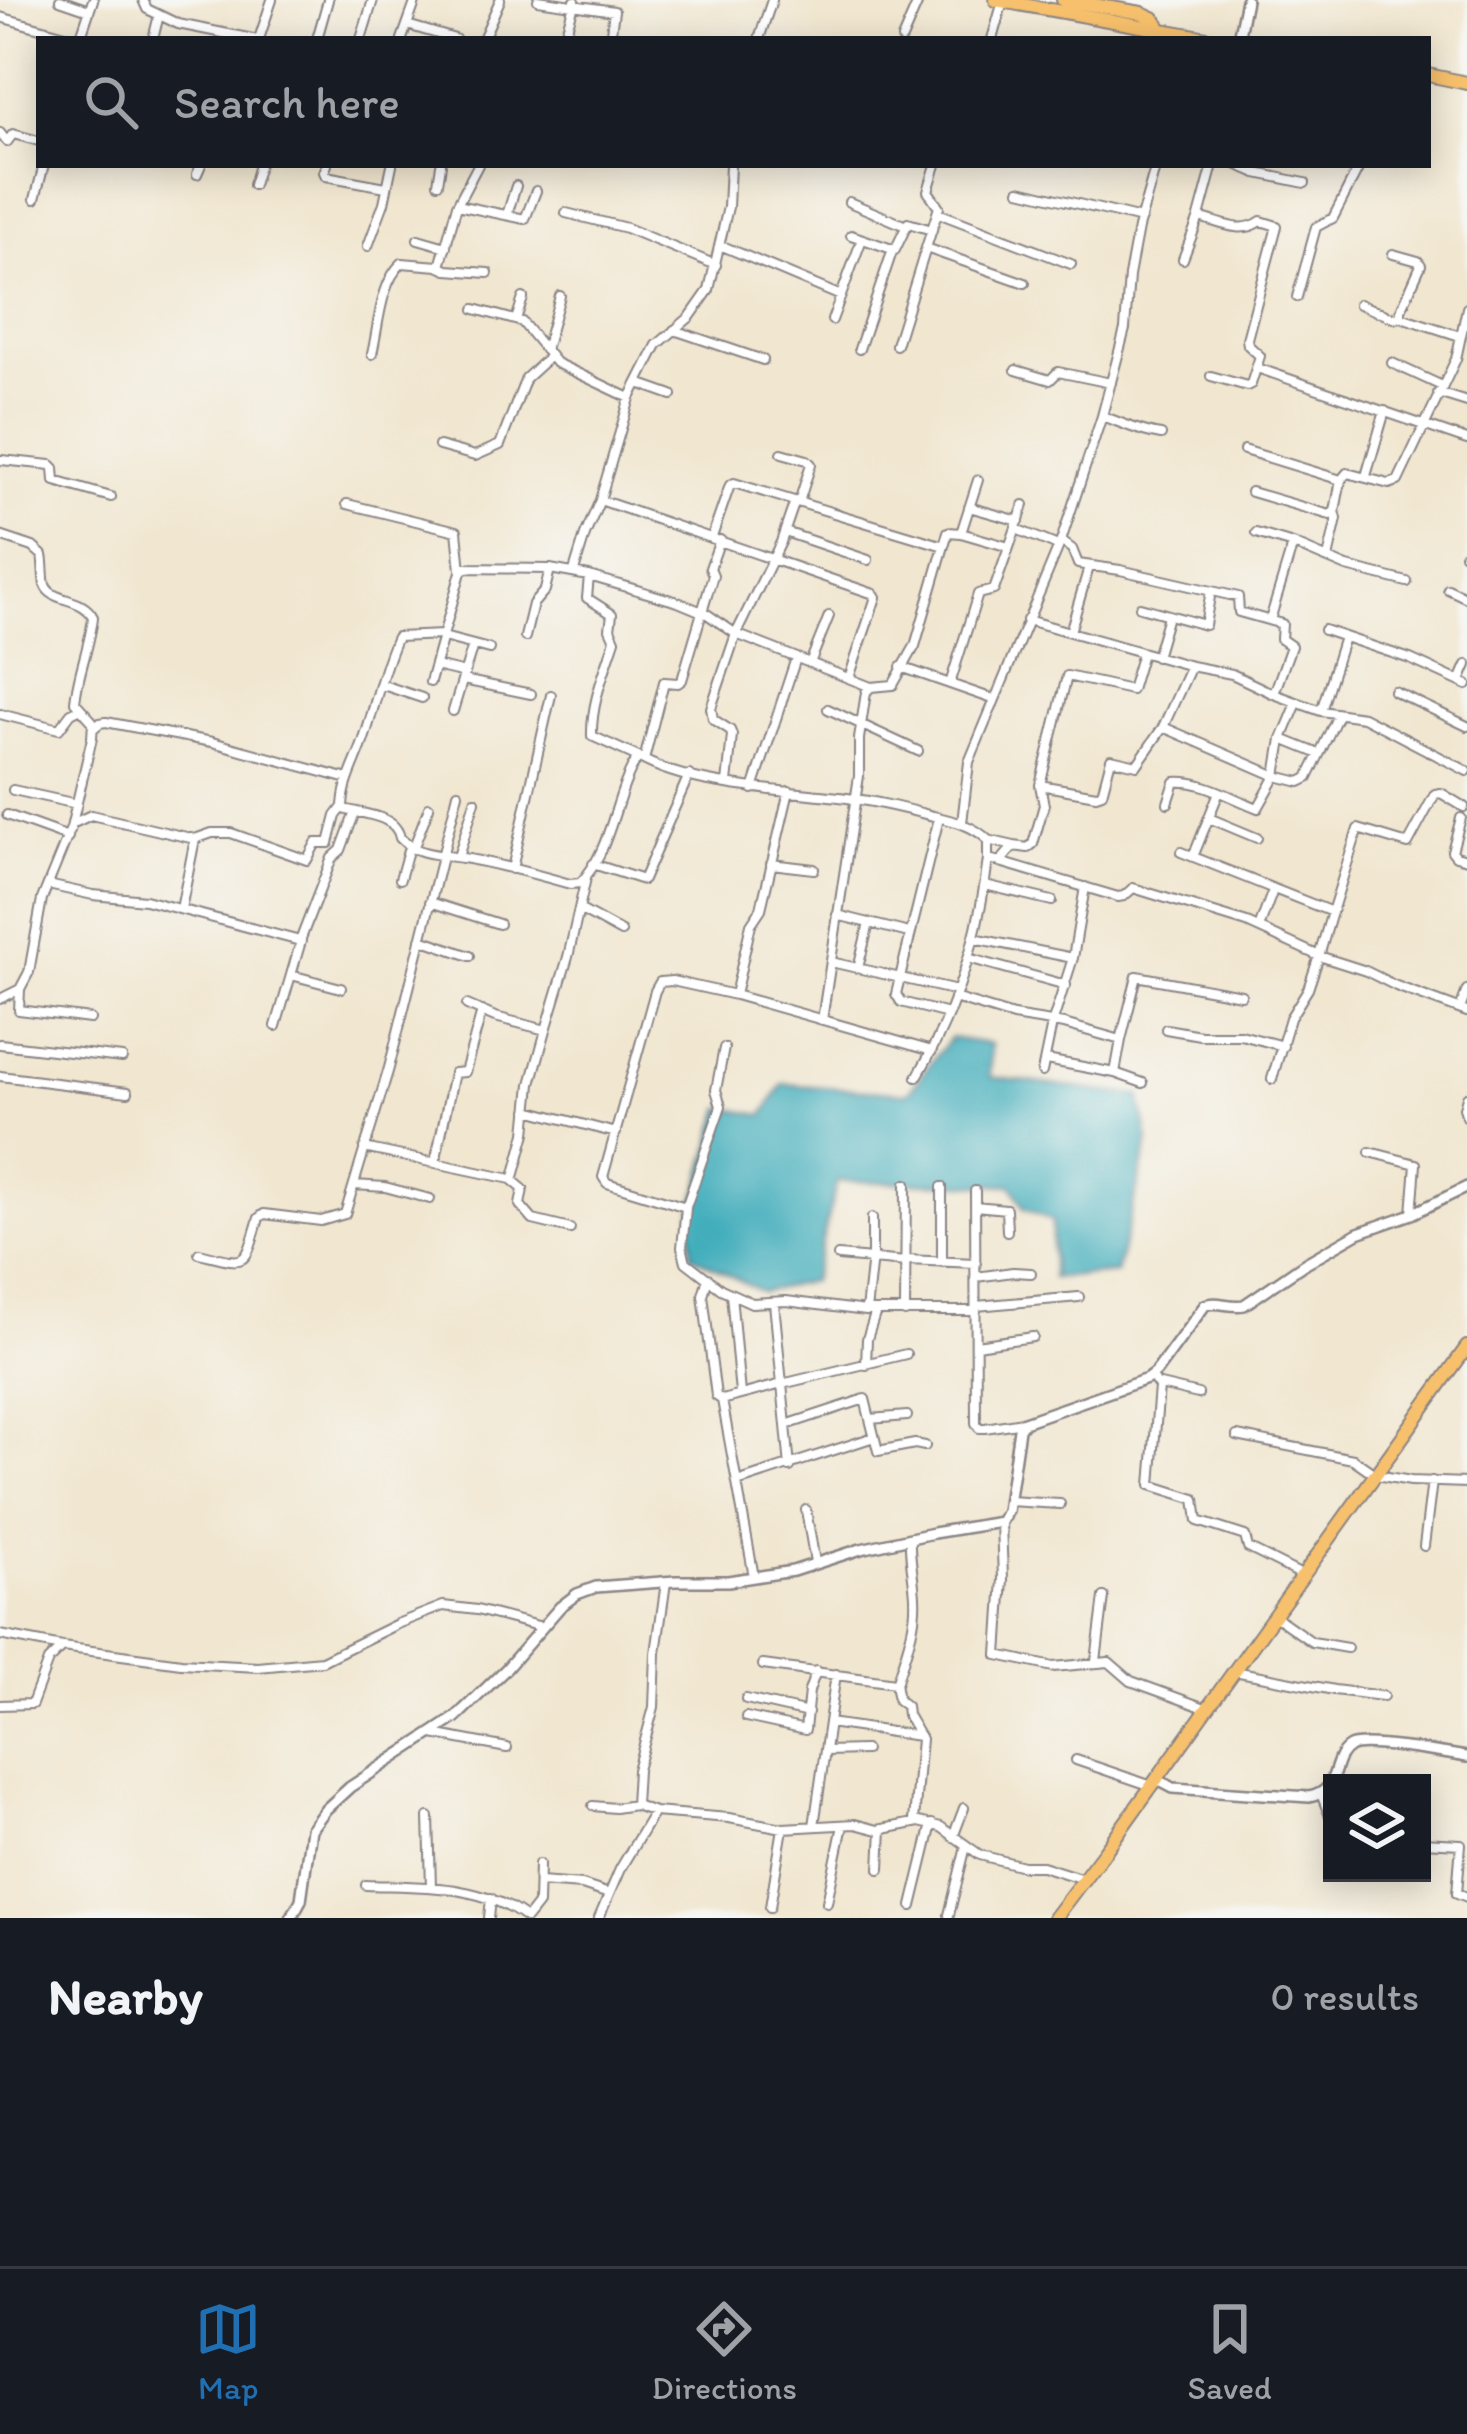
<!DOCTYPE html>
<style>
:root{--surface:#171b24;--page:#242831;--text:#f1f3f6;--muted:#9ea1a6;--line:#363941;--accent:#1f6fb2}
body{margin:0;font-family:Itim,sans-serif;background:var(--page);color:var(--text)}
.controls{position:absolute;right:36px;bottom:36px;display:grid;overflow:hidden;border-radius:0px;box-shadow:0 6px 30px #0003}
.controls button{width:108px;height:108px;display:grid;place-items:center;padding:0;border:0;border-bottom:3px solid var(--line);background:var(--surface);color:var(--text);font:60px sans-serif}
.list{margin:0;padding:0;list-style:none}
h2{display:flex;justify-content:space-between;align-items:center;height:156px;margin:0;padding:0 48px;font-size:51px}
h2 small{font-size:39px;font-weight:400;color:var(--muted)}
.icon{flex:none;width:66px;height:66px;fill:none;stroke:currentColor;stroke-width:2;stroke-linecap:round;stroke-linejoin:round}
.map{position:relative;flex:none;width:1467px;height:1918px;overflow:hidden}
.search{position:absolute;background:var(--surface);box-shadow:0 6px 30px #0003;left:36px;right:36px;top:36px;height:132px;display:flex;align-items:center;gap:30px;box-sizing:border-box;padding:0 42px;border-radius:0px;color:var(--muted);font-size:45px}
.sheet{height:348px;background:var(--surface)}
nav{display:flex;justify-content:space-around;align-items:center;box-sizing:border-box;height:168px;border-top:3px solid var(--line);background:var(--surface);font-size:33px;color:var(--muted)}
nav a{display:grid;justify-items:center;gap:6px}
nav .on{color:var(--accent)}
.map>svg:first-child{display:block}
.water{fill:#3baab9;stroke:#2e667a;stroke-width:3}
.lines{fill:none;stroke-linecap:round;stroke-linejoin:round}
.minor-casing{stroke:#8a8485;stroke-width:12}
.tertiary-casing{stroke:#8a8485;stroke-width:14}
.primary-casing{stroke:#8a8485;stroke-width:16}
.trunk-casing{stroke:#8a8485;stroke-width:16}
.minor{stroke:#fff;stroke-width:8}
.tertiary{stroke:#fff;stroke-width:9}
.primary{stroke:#f7c06c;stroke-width:12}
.trunk{stroke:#f7c06c;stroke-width:12}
</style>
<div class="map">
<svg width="1467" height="1918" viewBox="0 0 1467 1918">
<rect width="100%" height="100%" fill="#f6f6f2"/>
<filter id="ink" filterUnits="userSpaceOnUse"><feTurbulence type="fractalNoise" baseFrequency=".00833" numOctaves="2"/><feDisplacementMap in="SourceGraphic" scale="24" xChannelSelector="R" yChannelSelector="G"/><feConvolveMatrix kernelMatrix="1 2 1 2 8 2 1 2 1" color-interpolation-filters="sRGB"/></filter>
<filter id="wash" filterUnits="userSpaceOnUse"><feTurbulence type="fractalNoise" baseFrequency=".004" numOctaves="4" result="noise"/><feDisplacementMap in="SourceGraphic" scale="48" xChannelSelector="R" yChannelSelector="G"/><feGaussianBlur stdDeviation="2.7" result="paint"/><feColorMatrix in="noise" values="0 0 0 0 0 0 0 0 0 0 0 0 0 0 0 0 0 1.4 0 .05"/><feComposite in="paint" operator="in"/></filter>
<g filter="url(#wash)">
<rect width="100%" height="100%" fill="#f1e6cf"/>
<path class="water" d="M 950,1038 L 991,1044 L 990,1077 L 1140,1096 L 1149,1141 L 1116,1273 L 1052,1278 L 1052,1221 L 1024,1208 L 1012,1185 L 837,1181 L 812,1281 L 762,1292 L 691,1255 L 691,1215 L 722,1108 L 763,1115 L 783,1084 L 908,1093 Z"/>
</g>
<g filter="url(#ink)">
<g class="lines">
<defs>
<path id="minor" d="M 60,0 L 89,10
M 143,0 L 147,9 L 178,24 L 253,39
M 538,0 L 614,11 L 610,39
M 0,17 L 80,39 L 93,0
M 407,25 L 455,39
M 153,39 L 159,15
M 259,39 L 272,0
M 317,39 L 328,0
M 361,39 L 373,0
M 402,39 L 416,0
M 483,39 L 500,0
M 564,39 L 575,1
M 759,39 L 772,0
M 902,39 L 919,0
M 992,39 L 1003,1
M 0,133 L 7,142 L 13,134 L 39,141
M 327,165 L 324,172 L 326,176 L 386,187
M 936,165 L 928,191 L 939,207 L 926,248 L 1025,283
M 1238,165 L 1257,173 L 1305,183
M 197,174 L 201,165
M 438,183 L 441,165
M 253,185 L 259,165
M 1020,190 L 1141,219
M 35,199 L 44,165
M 849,202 L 906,226
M 457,205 L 525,219 L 536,191
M 566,213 L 626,228 L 716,265
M 938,213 L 1071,264
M 507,215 L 516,186
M 1199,217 C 1221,223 1242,235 1261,221 L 1277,226 L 1247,339 L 1248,345 L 1260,356 L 1251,384 L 1247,386 L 1211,376
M 851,235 L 895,250 L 908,223 L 932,230
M 418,239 L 446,247
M 720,245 L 841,296
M 368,246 L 384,203 L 392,165
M 1393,254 L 1418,261 L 1421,265 L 1401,310 L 1401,317 L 1460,336
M 1183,259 L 1199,217 L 1213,165
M 438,266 L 447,270 L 488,273
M 1297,297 L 1316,227 L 1333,218 L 1360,165
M 1359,304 L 1394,318 L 1401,317
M 475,309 L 522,322 L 556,363 L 630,398
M 516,320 L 523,298
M 832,320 L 862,239
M 674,330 L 763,360
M 896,345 L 926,248
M 859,349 L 893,249
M 545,350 L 560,296
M 372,354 C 379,325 380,283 402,263 L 438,266 L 441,263 L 457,205 L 478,165
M 1392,363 L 1442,386
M 1257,368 L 1467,440
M 1016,370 L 1050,380 L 1058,372 L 1111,383
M 638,383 L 672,395
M 1438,393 L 1467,402
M 1102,416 C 1123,423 1139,432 1161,435
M 439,446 L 475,456 L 500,445 L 526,378 L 549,357
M 1244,450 L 1341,480
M 782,453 L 807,460 L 811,464 L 799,502
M 1,460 L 51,465 L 54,468 L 55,481 L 111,497
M 1366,476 L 1385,411
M 978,480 L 961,533 L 1009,547
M 1251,492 L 1330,515 L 1335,511 L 1341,480 L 1347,473 L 1389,484 L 1398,481 L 1456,359 L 1467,308
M 600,500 L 874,594 L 876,597 L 849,678
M 347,504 L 457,531 L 461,570
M 969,507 L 1019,521
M 1016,529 L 1058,546
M 785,532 L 868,560
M 1256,533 L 1293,544 L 1347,567 L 1407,582
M 0,536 L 33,547 L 42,555 C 44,564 43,577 45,585 C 52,603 82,596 93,617 C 90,646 78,672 75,702 L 93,722 L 92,738 L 71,828 L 42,899 L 29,972 L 20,989 L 0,999
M 712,537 L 730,485 L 734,483 L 944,546
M 1061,541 L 1072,549 L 1078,564 L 1120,570 L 1238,597 L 1239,612 L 1282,624 L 1281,639 L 1291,646 L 1274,694
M 1465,554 L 1467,555
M 1328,558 L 1337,519 L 1335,511
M 574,571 L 585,535 L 600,500 L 630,398 L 657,345 L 690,317 L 709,290 L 728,207 L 730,165
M 1448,589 L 1467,598
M 1140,607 L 1205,625 L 1211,591
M 1027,620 L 1191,666 L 1232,674 L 1274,694 L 1321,711 L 1363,717 L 1467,771
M 1270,620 L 1293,544
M 1324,630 L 1410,659 L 1467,685
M 1070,632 L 1089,567
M 443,635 L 397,637 C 381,671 375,709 362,745 C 354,767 343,785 343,809 C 363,814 396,815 400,838 C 419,858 448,854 474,860 C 506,866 538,875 570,884 L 580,883 C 612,851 614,795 638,757 C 691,788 785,790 847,798 C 875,801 902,808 929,815 C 950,820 972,824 988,840 L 988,859 L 1000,862 L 1014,846 L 1028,848 L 1033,844 L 1044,805 L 1040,785 L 1067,676 L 1131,690 L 1142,653
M 443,637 L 489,649
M 525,637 L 533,604 L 545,590 L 550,569 L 589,576
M 1156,657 L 1168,616
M 810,663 L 829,616
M 435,666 L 465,673
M 901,667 L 993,699
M 463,680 L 531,694
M 1460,681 L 1467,665
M 430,682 L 461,572 L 465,568 L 550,569
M 380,684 L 422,698
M 950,684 L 978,594 L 994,590 L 1024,505
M 1394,691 L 1467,726
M 828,709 L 918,751
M 453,711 L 473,645
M 1321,711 L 1344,637
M 0,714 L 59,729 L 71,713 L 79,709
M 1163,727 L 1276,776 L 1282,739 L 1297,703
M 94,728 L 100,723 L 106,722 L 212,742 L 348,779
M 1282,739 L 1319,754
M 638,757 L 592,736 C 591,703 605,671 615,640 L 610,629 L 612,614 L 587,598 L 589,576 L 678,602 L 707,614 L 736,634 L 871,687
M 644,760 L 664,682 L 678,683 L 682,680 L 713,575 L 710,568 L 720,540
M 727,783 L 732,735 L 730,730 L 713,719 L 711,708 L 736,634 L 781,542 L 795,501
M 1040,785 L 1096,795 L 1102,793 L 1111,759 L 1137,765 L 1163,727 L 1191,666
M 753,789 L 796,658
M 13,790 L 77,804
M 1168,803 L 1175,782 C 1203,780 1231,798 1258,808 L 1276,776 L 1300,782 L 1308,778 L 1338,715
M 7,815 L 68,837
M 939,818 L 896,994 L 901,1002 L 948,1014
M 1209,818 L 1257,838
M 1461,818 L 1452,851 L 1456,856 L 1467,859
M 74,823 L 91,815 L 195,839 L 212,833 L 231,833 L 307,860 L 316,843 L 329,843 L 336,816 L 342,808
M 962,823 L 969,762 L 1061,541 L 1102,416 L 1125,329 L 1129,276 L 1138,228 L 1156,165
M 988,840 L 1014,846
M 413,849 L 429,807
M 1181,852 L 1332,912 L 1358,829 L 1408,844 L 1435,794 L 1441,793 L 1464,807
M 458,857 L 475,801
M 1193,857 L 1219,792
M 1000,862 L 1118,897 L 1124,896 L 1133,888 L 1247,923 L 1319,956 L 1332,912
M 593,864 L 643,880 L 689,775
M 771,864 L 814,869
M 512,869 L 551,695
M 400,879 L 409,847
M 48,885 L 93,895 L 145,900 L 300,941 L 332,858 L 341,850 L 355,812
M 985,885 L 1052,901
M 430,902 L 499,924
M 181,909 L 195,839
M 579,909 L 621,932
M 837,915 L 909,933
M 1259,928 L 1273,890
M 974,938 L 1073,958
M 421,939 L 470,956
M 968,958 L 1066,985
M 831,962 L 957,991
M 858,968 L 869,923
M 291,975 L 341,988
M 20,990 L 19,1010 L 90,1019
M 735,995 L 751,924 L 761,909 L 789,791
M 954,998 L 1013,1016 L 1064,1024 L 1121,1040 L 1137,976 L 1241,995
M 467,1005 L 495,1017 L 546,1030 L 568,957 L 586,878
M 1460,1009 L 1467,990
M 822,1020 L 859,776 L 859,739 L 866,692 L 871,687 L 893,685 L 915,646 L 948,532 L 961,533
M 276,1026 L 301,941
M 1166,1029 L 1200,1035 L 1241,1035 L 1283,1046
M 1121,1040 L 1115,1073 L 1143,1083
M 0,1044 L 122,1058
M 724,1048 L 716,1090 L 721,1106 L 686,1207 L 607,1183 L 603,1177 L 655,991 L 660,982 L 672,981 L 735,995 L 932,1051
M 1046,1060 L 1115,1073
M 1042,1072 L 1052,1024 L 1073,958 L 1085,887
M 0,1076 L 128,1092
M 917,1077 C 956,1011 979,936 988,859
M 1272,1079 L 1290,1018 L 1308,989 L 1319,956 L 1366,971 L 1396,986 L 1467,1012
M 1467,1097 L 1464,1108 L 1467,1117
M 528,1110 L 616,1133
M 364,1148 L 511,1179 L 514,1177 L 526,1133 L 531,1084 L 546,1030
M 1370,1152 L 1416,1164 L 1412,1214
M 435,1163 L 454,1073 L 465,1072 L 482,1011
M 511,1179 L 523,1189 L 520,1205 L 533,1220 L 570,1229
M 354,1185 L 385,1187 L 430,1199
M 975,1191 L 976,1423 L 979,1428 L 985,1428 L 1023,1422
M 975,1206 L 1006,1209 L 1007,1231
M 686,1208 L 682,1247 L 686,1262 L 721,1289 L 752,1303 L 786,1301 L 866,1311 L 976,1311
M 199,1253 C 249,1265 244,1268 259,1218 L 264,1214 L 321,1221 L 345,1214 L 389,1068 L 458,793
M 838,1256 L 906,1262
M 906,1260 L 976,1263
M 942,1262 L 942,1187
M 976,1277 L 1013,1272 L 1031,1273
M 708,1278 L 703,1295 L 716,1396 L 722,1400
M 731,1294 L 740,1394
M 976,1306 L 1079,1297
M 866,1311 L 872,1257 L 872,1218
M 905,1312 L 906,1184
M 976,1345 L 1033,1337
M 866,1365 L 867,1339 L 876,1311
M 1151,1376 L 1159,1387 L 1151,1485 L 1195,1499 L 1198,1521 L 1245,1536 L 1248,1548 L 1302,1575
M 1160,1385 L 1198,1394
M 870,1419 L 907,1416
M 786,1425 L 865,1399 L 878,1451 L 915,1444 L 925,1446
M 1237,1436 L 1353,1459 L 1376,1475 L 1411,1481 L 1467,1483
M 790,1467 L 782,1384 L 906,1354
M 737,1482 L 874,1437
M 1008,1501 L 1060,1504
M 806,1510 L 815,1562
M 1001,1522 L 1003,1579 L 998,1655 L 1053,1667 L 1109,1662 L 1131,1681 L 1205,1708
M 1424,1546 L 1432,1481
M 754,1577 L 722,1400 L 782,1384 L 774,1303
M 1275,1616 L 1312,1642 L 1347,1648
M 0,1635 L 62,1647 L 181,1663 L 258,1667 L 322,1661 L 397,1624 L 443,1606 L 477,1610 L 542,1627
M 1096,1661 L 1104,1597
M 763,1665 L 895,1683 L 898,1700 L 906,1706 L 907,1715 L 921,1739 L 914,1821
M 1234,1671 L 1334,1690 L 1383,1696
M 896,1684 C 904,1657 917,1626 915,1597 C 914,1577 909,1559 910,1538
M 746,1699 L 808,1713
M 0,1705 L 32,1704 L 48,1661 L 62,1647
M 746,1717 L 805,1730 L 809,1691 L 816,1671
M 829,1723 L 919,1736
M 433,1734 L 507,1748
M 825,1751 L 865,1750
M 1076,1760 L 1152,1786
M 1321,1794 L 1332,1821
M 635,1805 L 654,1812 L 729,1818 L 783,1828 L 855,1824 L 878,1830 L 919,1822 L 941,1827 L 980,1855 L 1023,1866 L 1042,1866 L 1083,1879
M 593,1806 L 615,1808 L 635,1805 L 637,1770 L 654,1707 L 656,1653 L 666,1582
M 429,1817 L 431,1887
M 814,1826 L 836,1674
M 953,1837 L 964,1808
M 1422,1842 L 1461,1844 L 1457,1893 L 1467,1897
M 880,1869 L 882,1829
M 539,1882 L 582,1885 L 609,1894
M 366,1885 C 421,1887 480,1883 526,1918
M 827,1902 L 843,1825
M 912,1906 L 932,1824
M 770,1907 L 783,1828
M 949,1915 L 966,1846
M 489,1918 L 491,1898
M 527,1918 L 538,1904 L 539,1864
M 599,1918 L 620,1869 L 654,1812"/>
<path id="tertiary" d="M 1238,39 L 1246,0
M 1156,1779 L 1173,1788 L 1309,1797 C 1342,1791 1329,1759 1350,1747 C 1362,1739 1449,1754 1467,1757
M 291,1918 L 301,1900 L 311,1829 L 326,1809 L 350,1787 L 455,1718 L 506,1669 L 560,1607 L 577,1594 L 596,1587 L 675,1581 L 728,1581 L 793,1571 L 861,1549 L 933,1533 L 1001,1522 L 1007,1511 L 1019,1429 L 1024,1422 L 1147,1379 L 1156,1372 L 1205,1305 C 1217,1300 1231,1308 1244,1305 L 1304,1264 L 1358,1233 L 1412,1214 L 1467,1187"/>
<path id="primary" d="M 1054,1918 L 1105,1851 L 1467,1347"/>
<path id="trunk" d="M 996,0 L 1213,39
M 1063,0 L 1142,13 L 1153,18 L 1161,29
M 1428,75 L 1467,83"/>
</defs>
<use href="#minor" class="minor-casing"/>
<use href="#tertiary" class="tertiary-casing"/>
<use href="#primary" class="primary-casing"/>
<use href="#trunk" class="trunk-casing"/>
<use href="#minor" class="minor"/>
<use href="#tertiary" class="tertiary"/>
<use href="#primary" class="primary"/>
<use href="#trunk" class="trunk"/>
</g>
</g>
</svg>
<div class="controls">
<button><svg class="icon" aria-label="layers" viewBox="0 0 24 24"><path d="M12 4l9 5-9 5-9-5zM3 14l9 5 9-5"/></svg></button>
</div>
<div class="search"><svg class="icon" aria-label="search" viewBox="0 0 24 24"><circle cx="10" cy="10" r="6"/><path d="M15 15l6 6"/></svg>Search here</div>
</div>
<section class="sheet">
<h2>Nearby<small>0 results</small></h2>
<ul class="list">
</ul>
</section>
<nav>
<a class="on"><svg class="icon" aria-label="map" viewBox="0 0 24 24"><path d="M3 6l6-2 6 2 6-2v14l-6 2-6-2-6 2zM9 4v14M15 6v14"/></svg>Map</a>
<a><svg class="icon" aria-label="directions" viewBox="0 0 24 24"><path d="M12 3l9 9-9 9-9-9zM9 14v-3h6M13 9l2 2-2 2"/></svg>Directions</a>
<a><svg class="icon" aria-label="saved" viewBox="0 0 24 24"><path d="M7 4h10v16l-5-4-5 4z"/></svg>Saved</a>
</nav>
